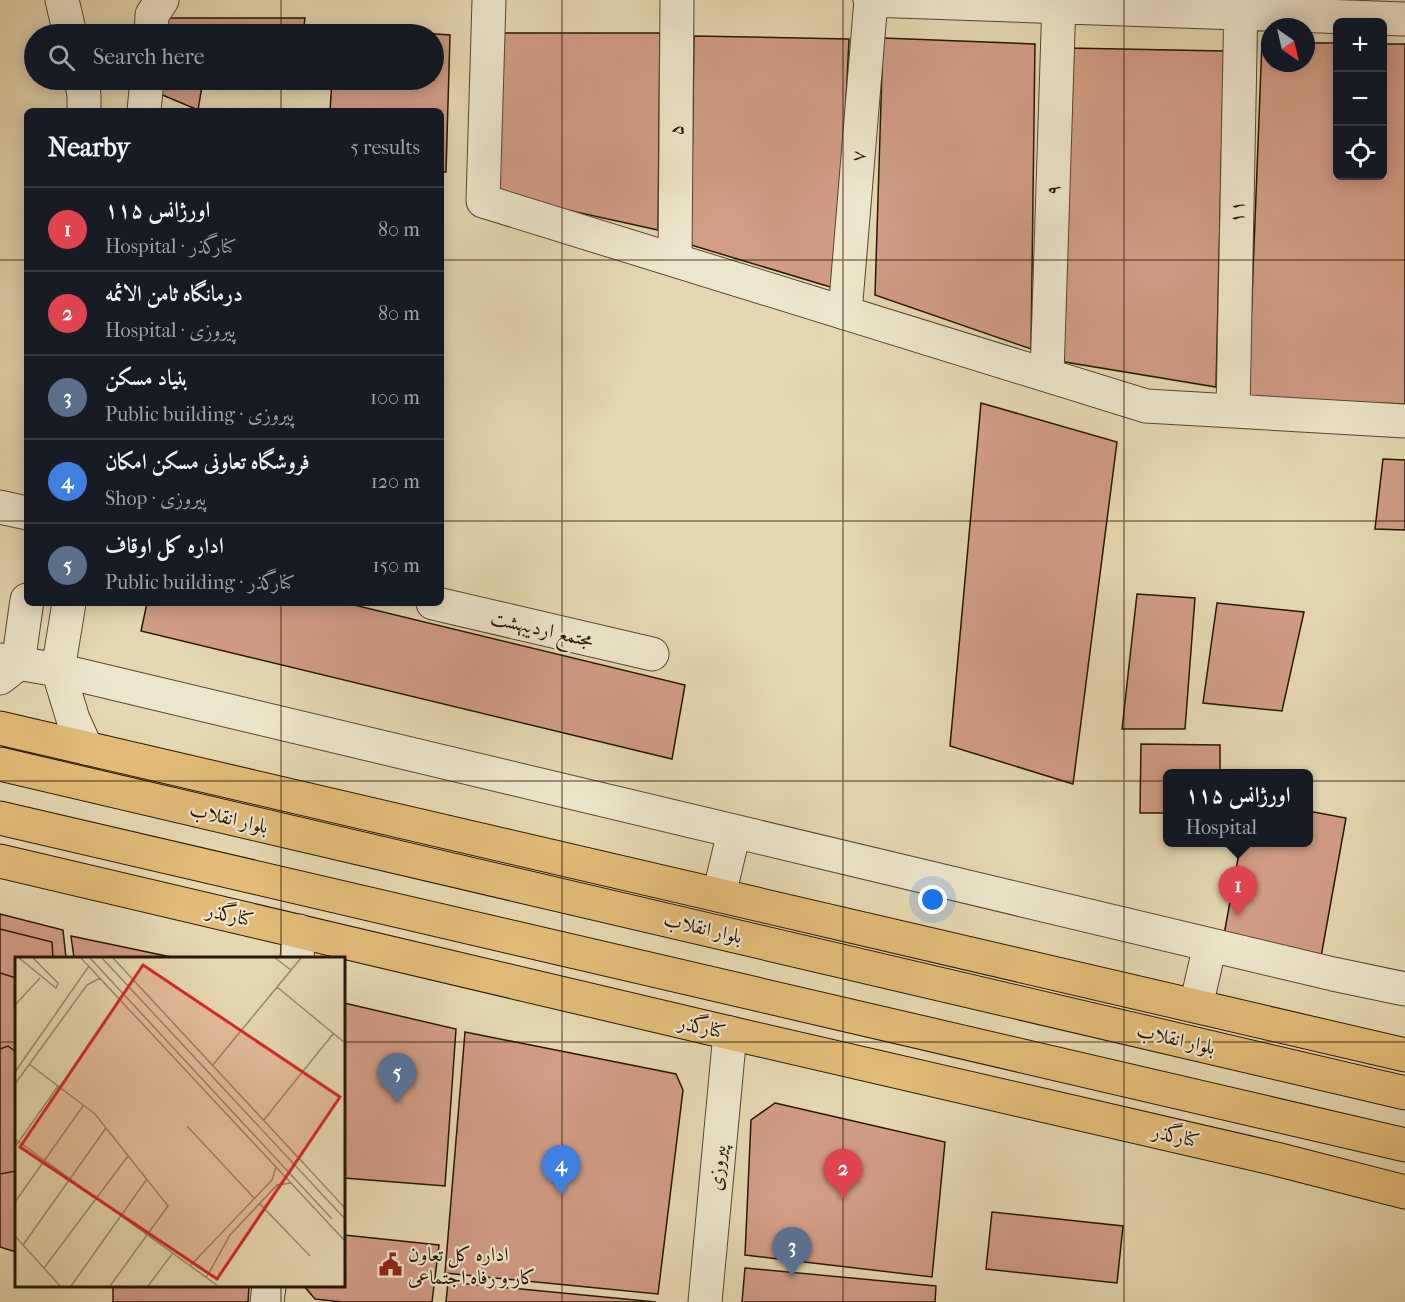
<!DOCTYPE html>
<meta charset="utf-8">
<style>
:root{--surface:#171b24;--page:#20242c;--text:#f1f3f6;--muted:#9ea1a6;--line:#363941;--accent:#c59692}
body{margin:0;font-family:"IM FELL French Canon",Amiri,serif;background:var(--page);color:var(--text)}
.controls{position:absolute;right:18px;top:18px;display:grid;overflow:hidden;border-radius:9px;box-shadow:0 3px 15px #0003}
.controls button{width:54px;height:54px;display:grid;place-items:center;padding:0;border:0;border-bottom:2px solid var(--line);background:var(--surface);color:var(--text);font:30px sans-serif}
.compass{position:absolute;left:1261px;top:18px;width:54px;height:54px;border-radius:50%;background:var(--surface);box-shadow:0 3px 15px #0003;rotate:146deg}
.you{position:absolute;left:933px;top:900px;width:21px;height:21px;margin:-15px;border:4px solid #fff;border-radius:50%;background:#1a73e8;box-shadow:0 0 0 9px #1a73e833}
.badge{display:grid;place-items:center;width:39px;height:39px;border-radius:50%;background:var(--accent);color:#fff;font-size:20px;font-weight:700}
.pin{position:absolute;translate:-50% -50px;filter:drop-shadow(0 2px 3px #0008)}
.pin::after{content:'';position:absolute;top:32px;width:21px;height:18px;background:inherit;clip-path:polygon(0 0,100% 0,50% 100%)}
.popup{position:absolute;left:1163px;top:769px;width:150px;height:78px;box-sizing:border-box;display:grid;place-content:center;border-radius:9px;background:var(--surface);filter:drop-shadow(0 2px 4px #0005);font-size:20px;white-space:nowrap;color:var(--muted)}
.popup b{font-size:22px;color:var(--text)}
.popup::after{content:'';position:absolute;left:50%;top:100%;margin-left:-12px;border:12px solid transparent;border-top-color:var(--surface)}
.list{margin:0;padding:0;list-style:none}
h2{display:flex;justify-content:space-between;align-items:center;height:78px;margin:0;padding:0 24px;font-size:26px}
h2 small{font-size:20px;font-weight:400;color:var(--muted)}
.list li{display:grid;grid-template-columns:39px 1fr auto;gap:18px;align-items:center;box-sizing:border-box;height:84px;padding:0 24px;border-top:2px solid var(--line)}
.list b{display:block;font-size:22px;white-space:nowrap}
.list p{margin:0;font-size:20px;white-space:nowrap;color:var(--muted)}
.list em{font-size:20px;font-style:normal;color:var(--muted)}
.icon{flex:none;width:33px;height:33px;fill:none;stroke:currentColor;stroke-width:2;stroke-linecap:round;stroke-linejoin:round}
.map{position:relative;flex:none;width:1405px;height:1302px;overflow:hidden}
.search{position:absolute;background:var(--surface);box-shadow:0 3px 15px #0003;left:24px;top:24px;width:420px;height:66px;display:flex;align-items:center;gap:15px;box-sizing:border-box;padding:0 21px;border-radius:33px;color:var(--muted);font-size:22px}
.panel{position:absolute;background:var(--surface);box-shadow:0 3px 15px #0003;left:24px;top:108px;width:420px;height:498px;border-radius:9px}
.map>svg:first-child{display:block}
.building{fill:#d19d85;stroke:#281602;stroke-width:1.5}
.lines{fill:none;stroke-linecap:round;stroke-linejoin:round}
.minor-casing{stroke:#57462e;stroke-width:35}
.major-casing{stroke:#281602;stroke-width:35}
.minor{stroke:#eee6cc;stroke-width:33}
.major{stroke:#e2bc78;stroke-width:33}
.grid{fill:none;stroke:#281602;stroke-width:1.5;stroke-opacity:0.55}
.labels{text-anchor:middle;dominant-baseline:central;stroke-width:4.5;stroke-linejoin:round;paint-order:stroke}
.street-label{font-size:20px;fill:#281602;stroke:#eee6cc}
.poi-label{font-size:20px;fill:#281602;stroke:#eee6cc;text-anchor:start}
.inset-road{fill:none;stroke:#998a6b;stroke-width:1.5}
.view{fill:#d62828;fill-opacity:0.15;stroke:#d62828;stroke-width:3}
.inset-edge{fill:none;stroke:#281602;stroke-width:3}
</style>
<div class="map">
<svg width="1405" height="1302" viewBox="0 0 1405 1302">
<rect width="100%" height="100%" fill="#e5d8b1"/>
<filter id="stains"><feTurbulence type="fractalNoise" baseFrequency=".00333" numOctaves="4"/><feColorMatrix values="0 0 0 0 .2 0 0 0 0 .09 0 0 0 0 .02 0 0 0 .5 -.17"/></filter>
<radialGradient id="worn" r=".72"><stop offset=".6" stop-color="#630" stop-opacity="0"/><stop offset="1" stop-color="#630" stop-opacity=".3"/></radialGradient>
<path class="building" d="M 161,18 L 305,18 L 303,34 L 161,34 Z
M 335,27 L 450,35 L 446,172 L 441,172 L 441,111 L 330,111 L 332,80 L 434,80 L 434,34 L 335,34 Z
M 503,33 L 660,33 L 658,230 L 494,194 Z
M 694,36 L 849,39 L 837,289 L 691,245 Z
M 883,38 L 1035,44 L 1031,349 L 875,295 Z
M 1262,42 L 1270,42 L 1270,63 L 1306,63 L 1306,43 L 1338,43 L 1338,176 L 1382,176 L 1382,44 L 1405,44 L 1405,404 L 1248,399 Z
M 1068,48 L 1224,51 L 1216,387 L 1059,361 Z
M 160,80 L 203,80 L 198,110 L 160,94 Z
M 981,403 L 1117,442 L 1073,784 L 950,746 Z
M 1383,459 L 1405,460 L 1405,530 L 1375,529 Z
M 1137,594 L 1195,598 L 1185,729 L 1122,729 Z
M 147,603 L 346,603 L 685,685 L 672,759 L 141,631 Z
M 1217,603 L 1304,612 L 1282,711 L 1203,703 Z
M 1141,744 L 1220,745 L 1220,774 L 1168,774 L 1168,813 L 1140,813 Z
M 1308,811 L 1346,818 L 1321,957 L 1223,940 L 1241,842 L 1308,842 Z
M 0,914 L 63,930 L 66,958 L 16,958 L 16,1252 L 0,1247 Z
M 0,929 L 52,942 L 53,958 L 16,958 L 16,978 L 0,973 Z
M 71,936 L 176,958 L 74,958 Z
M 344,1003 L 456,1029 L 445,1186 L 344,1178 Z
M 465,1032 L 676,1074 L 683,1090 L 658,1294 L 445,1273 Z
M 8,1046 L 16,1052 L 16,1171 L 0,1174 L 0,1049 Z
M 775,1103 L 945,1142 L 932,1277 L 745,1255 L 751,1120 Z
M 992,1212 L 1123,1226 L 1117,1283 L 986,1269 Z
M 344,1235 L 439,1245 L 432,1302 L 342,1302 L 315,1299 L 304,1286 L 344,1286 Z
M 745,1268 L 936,1286 L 935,1302 L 742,1302 Z
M 448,1282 L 656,1302 L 446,1302 Z
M 113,1286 L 249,1286 L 248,1302 L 113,1302 Z"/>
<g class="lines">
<defs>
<path id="minor" d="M 62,0 L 70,34
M 489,0 L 483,201 L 1146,406 L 1405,421
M 870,0 L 1405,19
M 151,34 L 152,15 L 162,0
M 81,80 L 84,95 L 84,111
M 144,111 L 147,80
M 675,260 L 677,0
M 845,313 L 871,0
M 1047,375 L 1059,0
M 1233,411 L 1241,0
M 0,507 L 27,513
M 69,603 L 58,670 L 73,719 L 86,748
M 433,603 L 652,654
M 0,660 L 58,670 L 1333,974 L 1405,989
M 0,678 L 18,664 L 27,600
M 719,895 L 734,832
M 297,958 L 299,931
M 1196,1006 L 1210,945
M 267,1302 L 269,1286
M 705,1302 L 730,1033"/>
<path id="major" d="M 0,728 L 1405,1055
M 0,764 L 1405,1093
M 0,818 L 1405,1145
M 0,861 L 730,1033 L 1276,1159 L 1405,1192"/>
</defs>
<use href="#minor" class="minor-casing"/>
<use href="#major" class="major-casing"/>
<use href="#minor" class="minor"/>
<use href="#major" class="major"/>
</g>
<path class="grid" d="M 281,0 L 281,34M 562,0 L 562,1302M 843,0 L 843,1302M 1124,0 L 1124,1302M 281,80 L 281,111M 0,260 L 27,260M 441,260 L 1405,260M 0,521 L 27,521M 441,521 L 1405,521M 281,603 L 281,958M 0,781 L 1405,781M 0,1042 L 16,1042M 344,1042 L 1405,1042M 281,1286 L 281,1302"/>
<defs>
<symbol id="civic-bare" viewBox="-9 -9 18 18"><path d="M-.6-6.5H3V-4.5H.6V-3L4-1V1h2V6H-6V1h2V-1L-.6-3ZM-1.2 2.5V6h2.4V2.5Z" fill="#8f2418" stroke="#eee6cc" stroke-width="2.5" paint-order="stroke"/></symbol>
</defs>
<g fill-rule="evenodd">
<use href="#civic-bare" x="374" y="1248" width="33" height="33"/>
</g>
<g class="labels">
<g class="street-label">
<text transform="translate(676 130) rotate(-89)">۵</text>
<text transform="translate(858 156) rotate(-85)">۷</text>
<text transform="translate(1053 190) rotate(-88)">۹</text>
<text transform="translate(1237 212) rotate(-89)">۱۱</text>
<text transform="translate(542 629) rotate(13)">مجتمع اردیبهشت</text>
<text transform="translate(229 818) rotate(13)">بلوار انقلاب</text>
<text transform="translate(230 915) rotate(13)">کنارگذر</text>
<text transform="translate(703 928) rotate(13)">بلوار انقلاب</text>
<text transform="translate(702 1027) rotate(13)">کنارگذر</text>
<text transform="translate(1176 1039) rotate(13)">بلوار انقلاب</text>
<text transform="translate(1176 1136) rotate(13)">کنارگذر</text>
<text transform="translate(717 1168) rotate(-85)">پیروزی</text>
</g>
<g class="poi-label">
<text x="408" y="1254">اداره کل تعاون<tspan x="408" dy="23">کار و رفاه اجتماعی</tspan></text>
</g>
</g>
<g transform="translate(15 957)">
<rect width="330" height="330" fill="#e5d8b1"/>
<path class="inset-road" d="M 4,1 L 41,31 L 43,26 L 18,1M 66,1 L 330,284M 75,1 L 317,262M 87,1 L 330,262M 98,1 L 330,251M 260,1 L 276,13M 262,30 L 330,86M 0,48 L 25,21M 14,107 L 80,157 L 153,249 L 95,329M 197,109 L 286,1M 0,115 L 74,9M 0,127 L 72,28 L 85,21M 248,164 L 318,77M 172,169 L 240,242M 0,182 L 203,329M 0,190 L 43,129M 0,245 L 68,149M 245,247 L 295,299M 0,279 L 45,329M 8,288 L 91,171M 175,309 L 257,223 L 261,210M 29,311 L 113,199M 191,321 L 215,278 L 262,228 L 276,226M 56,329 L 132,222M 133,329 L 157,297"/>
<path class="view" d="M 128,8 L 325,140 L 202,322 L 5,190 Z"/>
<rect width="330" height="330" class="inset-edge"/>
</g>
<rect width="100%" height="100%" filter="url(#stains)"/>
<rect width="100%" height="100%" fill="url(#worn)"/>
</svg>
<div class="controls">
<button>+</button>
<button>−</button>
<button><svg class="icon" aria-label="locate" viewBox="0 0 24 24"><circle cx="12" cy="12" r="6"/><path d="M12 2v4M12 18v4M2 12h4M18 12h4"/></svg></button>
</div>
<svg class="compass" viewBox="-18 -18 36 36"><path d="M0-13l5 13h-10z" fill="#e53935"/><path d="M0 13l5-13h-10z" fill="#9ea1a6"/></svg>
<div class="you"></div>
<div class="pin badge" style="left:1238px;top:916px;background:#e0444e">1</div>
<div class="popup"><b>اورژانس ۱۱۵</b>Hospital</div>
<div class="pin badge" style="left:843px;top:1199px;background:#e0444e">2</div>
<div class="pin badge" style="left:792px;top:1277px;background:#5c6f8a">3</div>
<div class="pin badge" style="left:561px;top:1195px;background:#3f7fe0">4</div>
<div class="pin badge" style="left:397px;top:1103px;background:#5c6f8a">5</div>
<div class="search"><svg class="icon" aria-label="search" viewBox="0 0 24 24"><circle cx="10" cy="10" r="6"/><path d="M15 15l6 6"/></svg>Search here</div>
<section class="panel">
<h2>Nearby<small>5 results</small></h2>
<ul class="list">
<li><span class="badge" style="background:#e0444e">1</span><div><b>اورژانس ۱۱۵</b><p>Hospital · کنارگذر</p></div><em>80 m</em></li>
<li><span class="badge" style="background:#e0444e">2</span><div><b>درمانگاه ثامن الائمه</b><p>Hospital · پیروزی</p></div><em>80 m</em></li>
<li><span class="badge" style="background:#5c6f8a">3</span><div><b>بنیاد مسکن</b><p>Public building · پیروزی</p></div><em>100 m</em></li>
<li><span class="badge" style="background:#3f7fe0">4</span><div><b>فروشگاه تعاونی مسکن امکان</b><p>Shop · پیروزی</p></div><em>120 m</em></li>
<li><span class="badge" style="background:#5c6f8a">5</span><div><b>اداره کل اوقاف</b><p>Public building · کنارگذر</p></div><em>150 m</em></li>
</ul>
</section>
</div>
